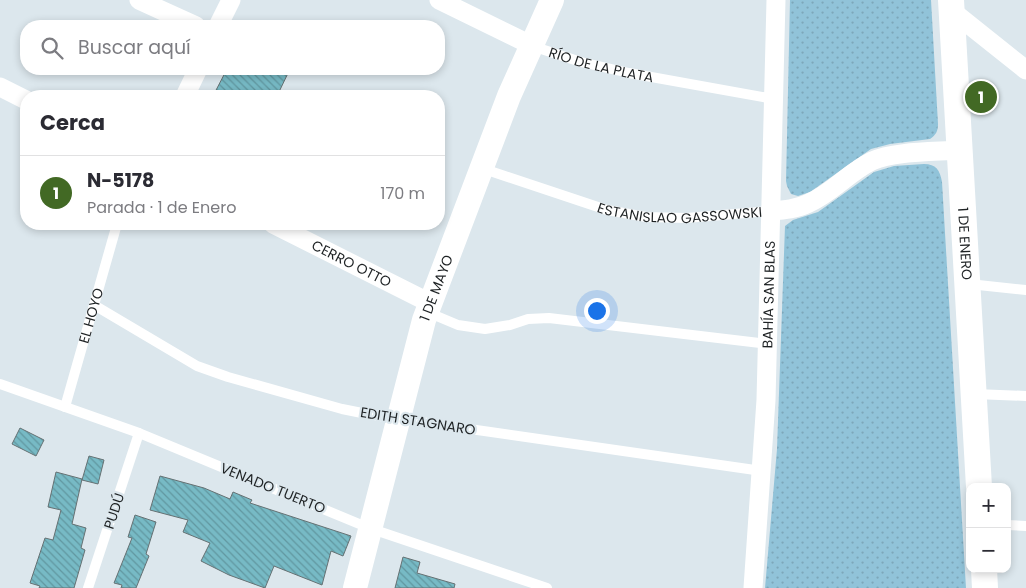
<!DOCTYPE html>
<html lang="es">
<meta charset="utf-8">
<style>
:root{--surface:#fff;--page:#f2f2f3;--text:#2b2b33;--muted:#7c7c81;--line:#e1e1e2;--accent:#426924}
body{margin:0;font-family:Poppins,sans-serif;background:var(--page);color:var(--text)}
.controls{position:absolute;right:15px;bottom:15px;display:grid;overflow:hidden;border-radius:10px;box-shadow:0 2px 8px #0003}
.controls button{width:45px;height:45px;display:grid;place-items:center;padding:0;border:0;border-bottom:1px solid var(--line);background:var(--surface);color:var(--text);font:25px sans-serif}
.you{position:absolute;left:596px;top:310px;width:18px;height:18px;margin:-12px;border:4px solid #fff;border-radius:50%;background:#1a73e8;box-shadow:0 0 0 8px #1a73e833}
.badge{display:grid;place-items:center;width:32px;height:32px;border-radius:50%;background:var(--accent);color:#fff;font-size:16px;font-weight:700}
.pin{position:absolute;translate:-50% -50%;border:2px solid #fff;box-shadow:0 1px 5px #0006}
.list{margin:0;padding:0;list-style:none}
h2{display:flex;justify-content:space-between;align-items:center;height:65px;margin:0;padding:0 20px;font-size:21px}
h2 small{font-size:16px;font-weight:400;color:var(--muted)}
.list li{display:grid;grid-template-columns:32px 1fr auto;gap:15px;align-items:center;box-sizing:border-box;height:75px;padding:0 20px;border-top:1px solid var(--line)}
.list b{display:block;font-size:19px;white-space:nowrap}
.list p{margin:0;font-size:16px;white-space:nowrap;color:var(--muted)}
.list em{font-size:16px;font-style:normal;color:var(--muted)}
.icon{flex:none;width:28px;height:28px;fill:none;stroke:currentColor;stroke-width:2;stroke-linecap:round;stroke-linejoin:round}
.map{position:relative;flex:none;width:1026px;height:588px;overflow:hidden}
.search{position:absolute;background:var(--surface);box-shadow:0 2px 8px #0003;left:20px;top:20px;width:425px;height:55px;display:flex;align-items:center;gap:12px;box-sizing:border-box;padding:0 18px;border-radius:20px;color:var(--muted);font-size:19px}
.panel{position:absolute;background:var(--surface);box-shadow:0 2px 8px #0003;left:20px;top:90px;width:425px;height:140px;border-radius:20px}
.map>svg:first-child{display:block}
.grass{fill:url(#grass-dots)}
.building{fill:url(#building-back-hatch);stroke:#657173}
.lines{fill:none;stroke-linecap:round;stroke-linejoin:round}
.service{stroke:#fff;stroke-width:10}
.minor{stroke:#fff;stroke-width:19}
.tertiary{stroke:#fff;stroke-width:24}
.secondary{stroke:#fff;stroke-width:26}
.labels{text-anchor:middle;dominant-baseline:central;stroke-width:4.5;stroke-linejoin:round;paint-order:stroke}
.street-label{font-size:14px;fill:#1e2224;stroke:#dce7ed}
</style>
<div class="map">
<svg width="1026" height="588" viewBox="0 0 1026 588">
<defs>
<pattern id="grass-dots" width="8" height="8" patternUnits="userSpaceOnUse" patternTransform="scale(1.25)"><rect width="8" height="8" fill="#91c3d9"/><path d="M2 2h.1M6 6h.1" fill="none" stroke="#7da7ba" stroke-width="1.8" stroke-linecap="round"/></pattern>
<pattern id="building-back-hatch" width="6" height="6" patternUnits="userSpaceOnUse" patternTransform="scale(1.25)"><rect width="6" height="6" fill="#77bac5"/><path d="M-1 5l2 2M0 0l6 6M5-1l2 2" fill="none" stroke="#6197a0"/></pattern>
</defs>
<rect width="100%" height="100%" fill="#dce7ed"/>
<path class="grass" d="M 790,0 L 931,0 L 938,124 C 938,131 936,135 930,139 L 890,144 L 871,149 L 810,192 L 798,196 L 791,194 L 787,186 L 786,181 Z
M 924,164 C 936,164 940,170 942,182 L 966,588 L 765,588 L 777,449 L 785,226 L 793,220 L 818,212 L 874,172 L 894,166 Z"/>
<path class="building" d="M 227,69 L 290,69 L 277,96 L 213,96 Z
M 20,428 L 44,440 L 36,456 L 12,444 Z
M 89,456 L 104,460 L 98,484 L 82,480 Z
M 56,472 L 82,479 L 72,524 L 86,528 L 81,548 L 85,550 L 74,588 L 39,588 L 40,586 L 30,583 L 45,538 L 53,540 L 61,510 L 48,507 Z
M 160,476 L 204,488 L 230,499 L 233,492 L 252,500 L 250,503 L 351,536 L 343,556 L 331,551 L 322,585 L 274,566 L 265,588 L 229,575 L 201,561 L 210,543 L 183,532 L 188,520 L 150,510 Z
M 135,515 L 156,522 L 146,554 L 149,556 L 136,588 L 121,588 L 122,585 L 114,583 L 132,538 L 128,537 Z
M 403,557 L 420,562 L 417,573 L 455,584 L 454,588 L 395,588 Z"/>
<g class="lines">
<g class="service">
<path id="s1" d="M 532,46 L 581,62 L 629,73 L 774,99"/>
<path id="s2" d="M 481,168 L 607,210 L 646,217 L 686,218 L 771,211"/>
<path d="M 969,284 L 1026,290"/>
<path d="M 94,305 L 197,366 L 228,377 L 342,409 L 372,415 L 762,471"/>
<path d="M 427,312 L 458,325 L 485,329 L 510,325 L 528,319 L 549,318 L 768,344"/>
<path d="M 0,384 L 139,433 L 369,528 L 547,588"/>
<path d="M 975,394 L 1026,396"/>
<path id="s3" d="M 65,407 L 117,224"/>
<path d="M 1007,525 L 1026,526"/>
<path d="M 88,588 L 139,433"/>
</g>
<g class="minor">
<path d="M 139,0 L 196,26"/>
<path d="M 439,0 L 531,45"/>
<path d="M 952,11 L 1026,70"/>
<path d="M 218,26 L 231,0"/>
<path d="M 0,87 L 26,100"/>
<path d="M 185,96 L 198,69"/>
<path d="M 771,211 C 784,210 797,209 809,203 C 832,193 849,172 872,161 C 894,151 935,152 960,150"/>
<path id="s4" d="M 273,224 L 430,303"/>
<path id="s5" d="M 753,588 L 766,400 L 776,0"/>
</g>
<path class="tertiary" id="s6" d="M 355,588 L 424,320 L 509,96 L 552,0"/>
<g class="secondary">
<path id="s7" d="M 951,0 L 979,487"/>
<path d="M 984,569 L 985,588"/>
</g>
</g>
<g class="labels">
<g class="street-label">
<text stroke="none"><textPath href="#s1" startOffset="72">RÍO DE LA PLATA</textPath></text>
<text stroke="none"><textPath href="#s2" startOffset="206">ESTANISLAO GASSOWSKI</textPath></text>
<text stroke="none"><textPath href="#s7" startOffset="244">1 DE ENERO</textPath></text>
<text stroke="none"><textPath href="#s4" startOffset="88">CERRO OTTO</textPath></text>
<text stroke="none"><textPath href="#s6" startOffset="311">1 DE MAYO</textPath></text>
<text stroke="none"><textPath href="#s5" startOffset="294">BAHÍA SAN BLAS</textPath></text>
<text stroke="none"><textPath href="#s3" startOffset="95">EL HOYO</textPath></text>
<text transform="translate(418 421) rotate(9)">EDITH STAGNARO</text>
<text transform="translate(273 488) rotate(22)">VENADO TUERTO</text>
<text transform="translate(114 511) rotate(-72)">PUDÚ</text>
</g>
</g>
</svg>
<div class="controls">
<button>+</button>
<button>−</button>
</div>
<div class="you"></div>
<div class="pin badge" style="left:981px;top:97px">1</div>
<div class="search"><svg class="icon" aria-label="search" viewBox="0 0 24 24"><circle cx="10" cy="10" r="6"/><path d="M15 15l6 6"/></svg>Buscar aquí</div>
<section class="panel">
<h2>Cerca<small></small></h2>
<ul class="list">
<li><span class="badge">1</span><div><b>N-5178</b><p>Parada · 1 de Enero</p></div><em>170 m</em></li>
</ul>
</section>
</div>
